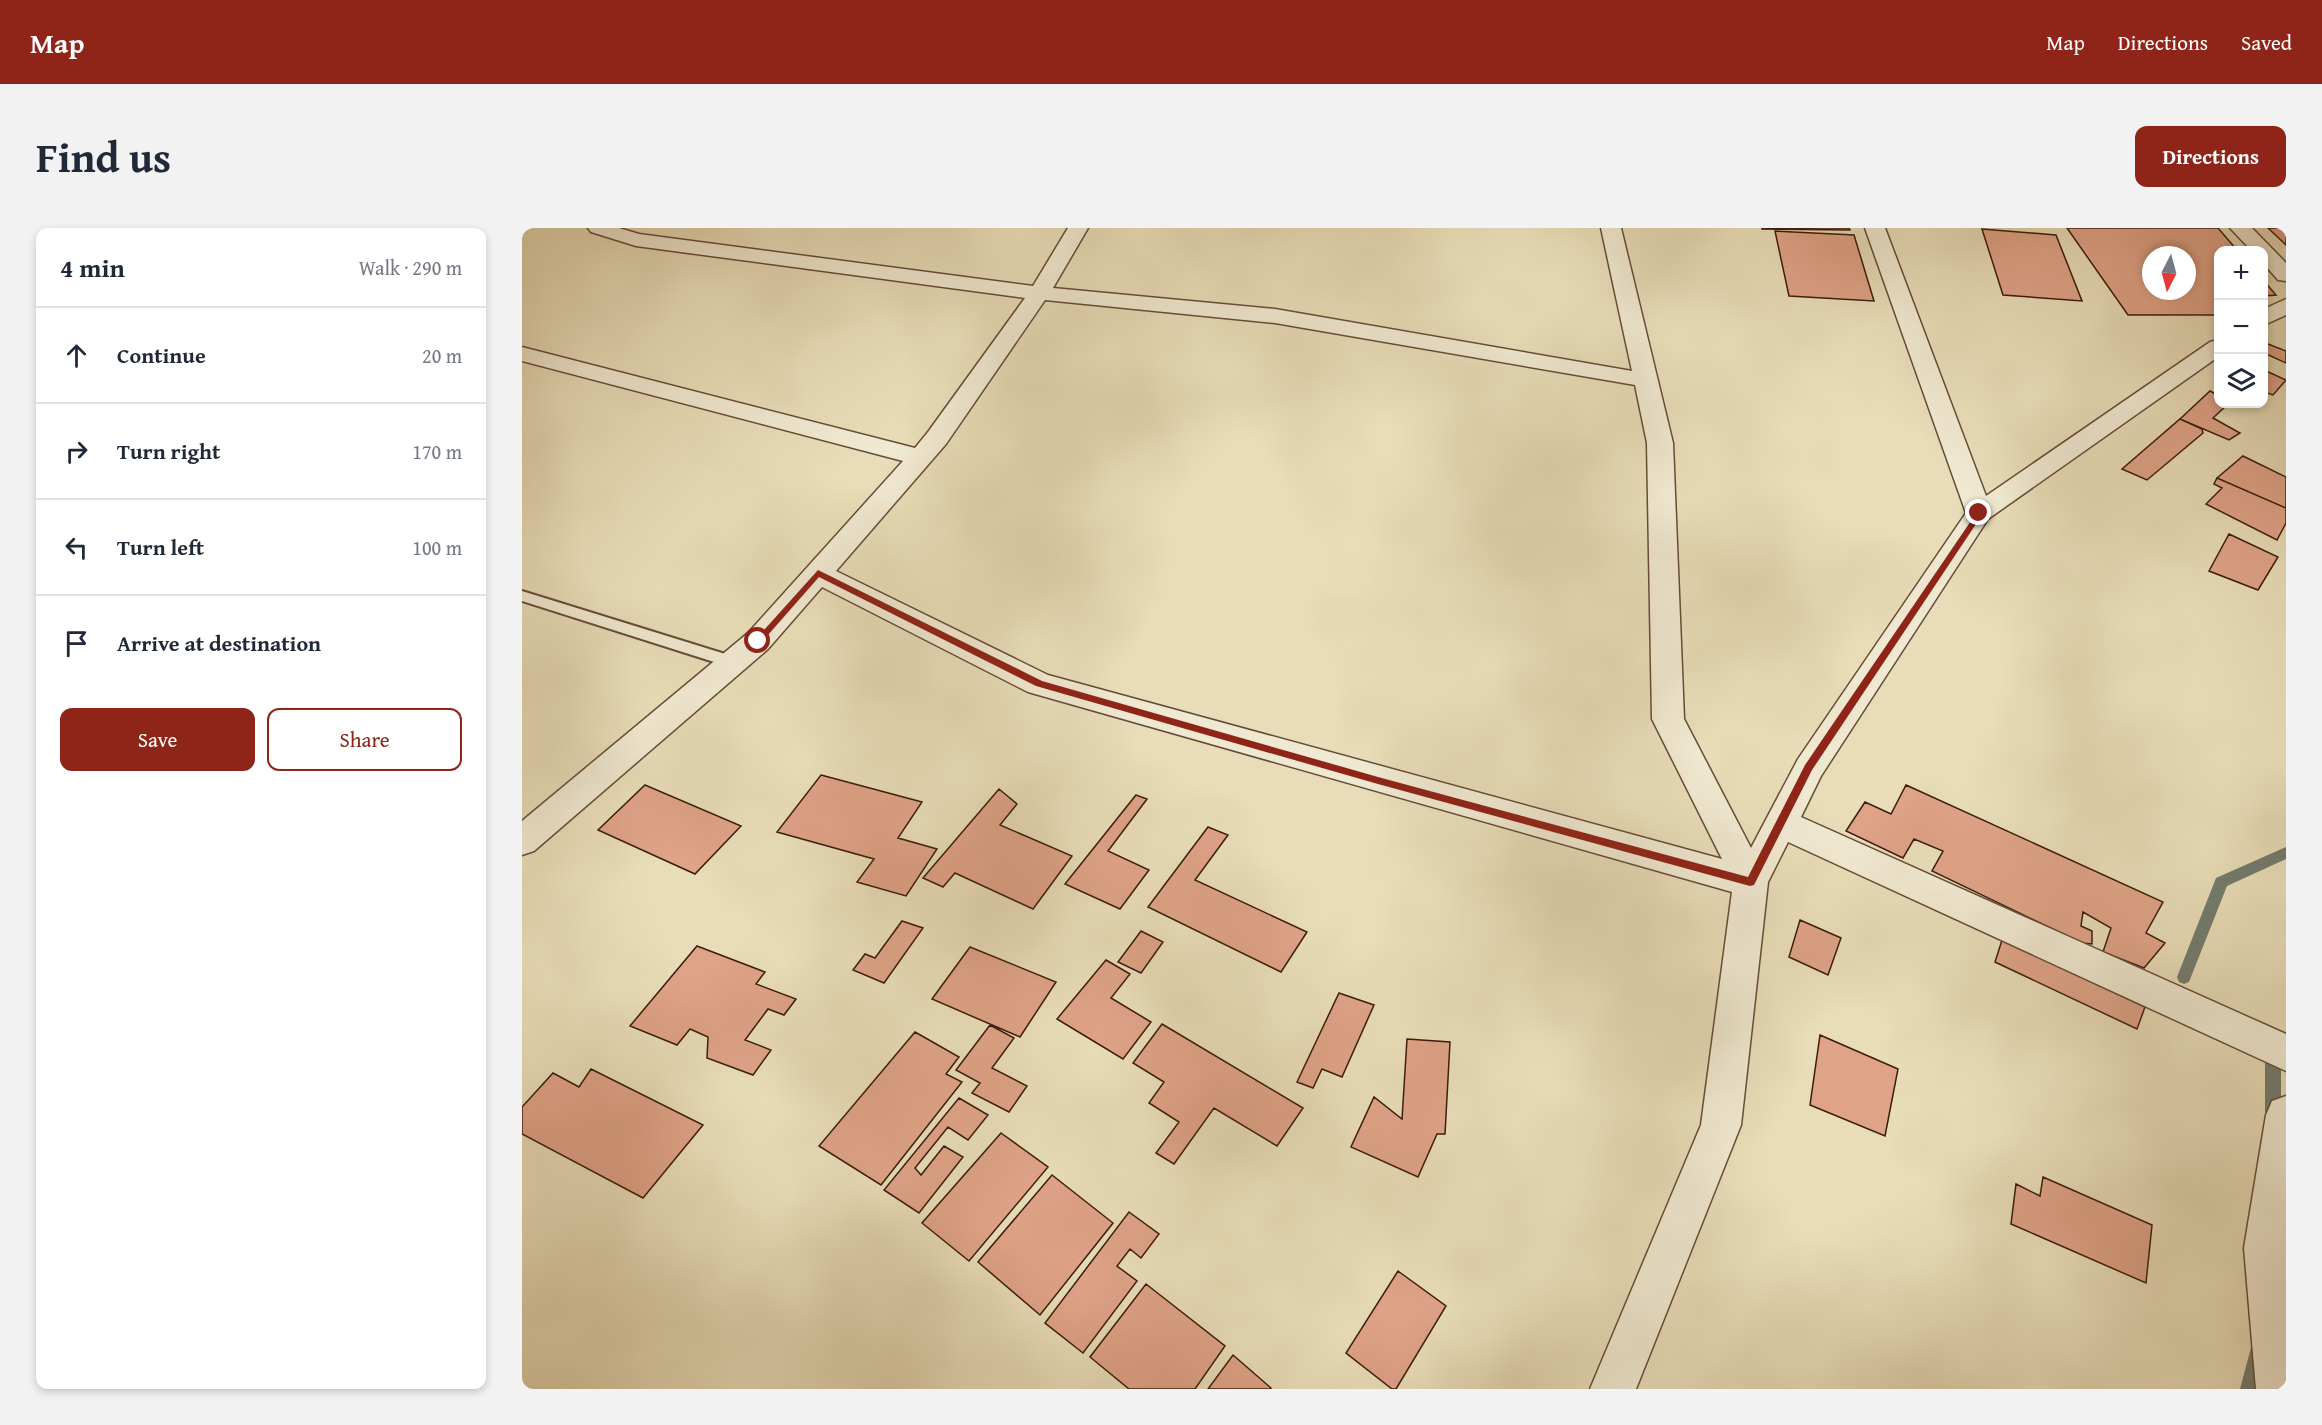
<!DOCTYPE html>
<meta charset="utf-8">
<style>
:root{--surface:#fff;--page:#f2f2f3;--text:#1f2937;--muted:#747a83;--line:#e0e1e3;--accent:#8f2418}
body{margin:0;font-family:"Gentium Book Plus",serif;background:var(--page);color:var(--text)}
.controls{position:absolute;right:18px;top:18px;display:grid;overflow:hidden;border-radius:12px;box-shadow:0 3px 9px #0003}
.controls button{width:54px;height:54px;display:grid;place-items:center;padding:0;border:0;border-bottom:2px solid var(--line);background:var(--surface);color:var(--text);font:30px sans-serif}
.compass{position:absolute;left:1620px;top:18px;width:54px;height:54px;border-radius:50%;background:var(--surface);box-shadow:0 3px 9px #0003;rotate:186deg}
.stop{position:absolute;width:18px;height:18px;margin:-14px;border:4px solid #8f2418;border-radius:50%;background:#fff}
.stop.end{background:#8f2418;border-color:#fff;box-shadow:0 2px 6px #0008}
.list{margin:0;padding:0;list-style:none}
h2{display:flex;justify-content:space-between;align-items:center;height:78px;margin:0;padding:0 24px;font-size:26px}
h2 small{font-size:20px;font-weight:400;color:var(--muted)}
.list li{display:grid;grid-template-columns:39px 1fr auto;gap:18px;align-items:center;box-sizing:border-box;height:96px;padding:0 24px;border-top:2px solid var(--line)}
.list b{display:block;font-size:22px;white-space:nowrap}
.list em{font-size:20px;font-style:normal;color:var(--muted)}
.actions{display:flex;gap:12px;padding:18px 24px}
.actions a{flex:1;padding:14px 0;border:2px solid var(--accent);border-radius:12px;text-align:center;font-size:21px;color:var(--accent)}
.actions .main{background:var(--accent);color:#fff}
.icon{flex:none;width:33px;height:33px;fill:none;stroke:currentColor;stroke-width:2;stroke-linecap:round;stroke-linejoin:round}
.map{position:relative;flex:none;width:1764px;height:1161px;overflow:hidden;border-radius:12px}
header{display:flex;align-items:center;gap:36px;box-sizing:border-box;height:84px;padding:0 30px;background:var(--accent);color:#fff}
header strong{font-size:28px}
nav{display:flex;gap:33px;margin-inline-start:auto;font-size:21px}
.intro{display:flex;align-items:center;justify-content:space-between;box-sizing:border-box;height:144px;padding:0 36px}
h1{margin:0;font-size:42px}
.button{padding:15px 27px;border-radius:12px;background:var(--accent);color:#fff;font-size:21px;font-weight:700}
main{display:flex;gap:36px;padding:0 36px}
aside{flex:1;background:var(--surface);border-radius:12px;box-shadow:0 3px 9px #0003}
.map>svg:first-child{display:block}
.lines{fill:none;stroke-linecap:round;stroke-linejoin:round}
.stream{fill:#727c6e;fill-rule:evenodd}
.building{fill:#dfa387;stroke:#3b1b0c;stroke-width:1.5;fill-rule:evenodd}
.service-casing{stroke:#664c37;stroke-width:4}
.minor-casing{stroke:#664c37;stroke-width:3}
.service{fill:#f0e9d1;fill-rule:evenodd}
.minor{fill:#f0e9d1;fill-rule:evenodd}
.route{fill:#8f2418}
</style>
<header>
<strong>Map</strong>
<nav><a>Map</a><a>Directions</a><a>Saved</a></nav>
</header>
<div class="intro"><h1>Find us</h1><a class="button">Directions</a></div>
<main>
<aside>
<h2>4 min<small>Walk · 290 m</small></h2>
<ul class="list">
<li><svg class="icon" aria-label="ahead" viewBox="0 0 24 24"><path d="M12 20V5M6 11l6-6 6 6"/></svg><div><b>Continue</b></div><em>20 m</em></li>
<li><svg class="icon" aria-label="right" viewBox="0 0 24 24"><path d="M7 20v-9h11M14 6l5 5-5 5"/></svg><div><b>Turn right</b></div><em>170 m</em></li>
<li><svg class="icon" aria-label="left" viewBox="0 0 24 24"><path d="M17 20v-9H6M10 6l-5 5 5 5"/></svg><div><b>Turn left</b></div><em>100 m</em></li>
<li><svg class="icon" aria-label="arrive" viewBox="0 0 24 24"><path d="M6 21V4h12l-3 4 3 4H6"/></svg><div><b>Arrive at destination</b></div></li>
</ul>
<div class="actions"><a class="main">Save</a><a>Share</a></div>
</aside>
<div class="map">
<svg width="1764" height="1161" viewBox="0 0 1764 1161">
<rect width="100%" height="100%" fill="#e8ddb8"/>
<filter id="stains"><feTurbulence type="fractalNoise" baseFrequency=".00333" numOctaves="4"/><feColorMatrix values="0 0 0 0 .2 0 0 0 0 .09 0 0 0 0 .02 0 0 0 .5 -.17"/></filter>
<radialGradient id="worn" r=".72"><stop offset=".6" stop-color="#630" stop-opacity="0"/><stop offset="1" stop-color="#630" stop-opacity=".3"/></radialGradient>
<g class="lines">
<path class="stream" d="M 1764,619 L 1764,631 L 1705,658 L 1667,754 L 1662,756 L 1657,754 L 1655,749 L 1694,650 Z
M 1751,824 L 1757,826 L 1759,831 L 1759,889 L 1757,895 L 1751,897 L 1745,895 L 1743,889 L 1743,831 L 1745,826 Z
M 1736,1113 L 1742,1116 L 1745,1122 L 1736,1161 L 1718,1161 L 1730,1116 Z"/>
</g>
<path class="building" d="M 1240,0 L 1327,0 L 1328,2 L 1240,1 Z
M 1545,0 L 1696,0 L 1715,22 L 1696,22 L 1696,87 L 1606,87 ZM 1629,27 L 1665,27 L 1665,63 L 1629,63 Z
M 1746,0 L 1764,0 L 1764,17 Z
M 1460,1 L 1534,7 L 1560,73 L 1481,67 Z
M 1253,3 L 1332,7 L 1352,73 L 1267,68 Z
M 1742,53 L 1754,67 L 1742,68 Z
M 1746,116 L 1764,123 L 1764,135 L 1742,125 L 1742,119 Z
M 1742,142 L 1764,152 L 1751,167 L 1742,164 Z
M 1688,163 L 1696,167 L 1696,176 L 1706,176 L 1691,190 L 1718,205 L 1707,212 L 1658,191 Z
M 1658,191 L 1680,201 L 1681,205 L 1625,252 L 1600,241 Z
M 1721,228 L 1764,249 L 1764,280 L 1695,250 Z
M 1695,250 L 1764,280 L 1764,295 L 1755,312 L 1684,276 L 1700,260 L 1692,256 Z
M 1707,306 L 1756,329 L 1736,362 L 1687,343 Z
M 299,547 L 400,574 L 376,610 L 415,621 L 384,668 L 335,654 L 352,631 L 255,604 Z
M 123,557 L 219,598 L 173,646 L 76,602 Z
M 1384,557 L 1641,674 L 1624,705 L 1643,715 L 1622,740 L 1581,724 L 1589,700 L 1561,684 L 1559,698 L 1570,703 L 1570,716 L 1560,715 L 1410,643 L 1421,623 L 1392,611 L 1381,630 L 1324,603 L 1343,574 L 1369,586 Z
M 477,561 L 495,576 L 478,597 L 550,628 L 511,681 L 433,645 L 421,659 L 401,650 Z
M 614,567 L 625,571 L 586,623 L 627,642 L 598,681 L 543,656 Z
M 686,599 L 706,607 L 673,652 L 785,704 L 759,744 L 626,679 Z
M 1278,692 L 1319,710 L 1306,747 L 1267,729 Z
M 380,693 L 401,700 L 362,755 L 331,742 L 343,726 L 353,730 Z
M 619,703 L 641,714 L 619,745 L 596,734 Z
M 1480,712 L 1623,779 L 1615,801 L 1473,734 Z
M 175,718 L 243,744 L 234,756 L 274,771 L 262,787 L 246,781 L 223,812 L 249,822 L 231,847 L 185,830 L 186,809 L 168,801 L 155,817 L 108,798 Z
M 448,719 L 534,754 L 498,809 L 410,771 Z
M 584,732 L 608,746 L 589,770 L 629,794 L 601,831 L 535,791 Z
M 817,765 L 852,777 L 820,849 L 800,841 L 791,860 L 775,854 Z
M 640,796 L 781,880 L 755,918 L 692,880 L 652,936 L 634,925 L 657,894 L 627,875 L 642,854 L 611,835 Z
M 468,797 L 492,810 L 470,840 L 505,858 L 487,884 L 450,865 L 458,855 L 434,842 Z
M 393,804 L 437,829 L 424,846 L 440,854 L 359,957 L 297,918 Z
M 1298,807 L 1376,841 L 1363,908 L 1288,877 Z
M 885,811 L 928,814 L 923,906 L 915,906 L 896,949 L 829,919 L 852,869 L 880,891 Z
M 69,841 L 181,897 L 121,970 L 0,906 L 0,879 L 31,845 L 57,859 Z
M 437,870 L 466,887 L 446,912 L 426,899 L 393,940 L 399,947 L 422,918 L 441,929 L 397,985 L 362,962 Z
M 479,905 L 526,939 L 447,1033 L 400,995 Z
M 530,947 L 591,995 L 518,1087 L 456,1034 Z
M 1521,949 L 1630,997 L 1624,1055 L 1489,996 L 1494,956 L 1518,968 Z
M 607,984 L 637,1006 L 619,1030 L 608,1021 L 595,1038 L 615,1053 L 561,1125 L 523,1095 Z
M 876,1043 L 924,1078 L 874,1161 L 870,1161 L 824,1125 Z
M 624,1056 L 703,1118 L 673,1161 L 607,1161 L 568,1129 Z
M 711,1127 L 749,1160 L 748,1161 L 686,1161 Z"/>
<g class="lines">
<defs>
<path id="service" d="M 0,363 L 216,430 L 218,434 L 216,438 L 211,440 L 0,373 Z"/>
<path id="minor" d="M 66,0 L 97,0 L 117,6 L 511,58 L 546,0 L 566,0 L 531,60 L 753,81 L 1110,143 L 1079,0 L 1099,0 L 1151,215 L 1162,491 L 1229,620 L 1276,531 L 1444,285 L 1343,0 L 1363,0 L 1464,268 L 1688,114 L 1696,112 L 1696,129 L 1466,291 L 1299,548 L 1279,589 L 1764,806 L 1764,843 L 1266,614 L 1246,654 L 1219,897 L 1114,1161 L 1068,1161 L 1179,897 L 1210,664 L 506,464 L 300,359 L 246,421 L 12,623 L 0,627 L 0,593 L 226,405 L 381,233 L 0,133 L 0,119 L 393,220 L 406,204 L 503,70 L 114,18 L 69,4 ZM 523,72 L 753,95 L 1113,157 L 1125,215 L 1130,491 L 1200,631 L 526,447 L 314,343 L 424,216 Z
M 1708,0 L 1730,0 L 1764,35 L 1764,53 L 1756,52 L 1742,36 L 1742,22 L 1729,22 Z
M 1764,71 L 1764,87 L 1742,97 L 1742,81 Z
M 1764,868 L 1764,1161 L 1734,1161 L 1722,1020 L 1744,887 L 1750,873 Z"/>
</defs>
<use href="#service" class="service-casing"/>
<use href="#minor" class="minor-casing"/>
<use href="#service" class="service"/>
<use href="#minor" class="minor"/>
</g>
<path class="route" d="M 1457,283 L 1461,285 L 1460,287 L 1290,542 L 1232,657 L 1228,658 L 856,556 L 514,458 L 297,349 L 239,415 L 232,413 L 296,342 L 520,453 L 856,549 L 1226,649 L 1283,537 L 1455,284 Z"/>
<rect width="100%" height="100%" filter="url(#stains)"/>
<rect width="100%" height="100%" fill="url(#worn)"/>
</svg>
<div class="controls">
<button>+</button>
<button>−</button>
<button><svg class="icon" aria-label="layers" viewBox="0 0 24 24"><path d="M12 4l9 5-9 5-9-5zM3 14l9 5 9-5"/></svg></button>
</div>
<svg class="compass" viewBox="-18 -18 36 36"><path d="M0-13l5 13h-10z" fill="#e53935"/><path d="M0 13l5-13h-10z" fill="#747a83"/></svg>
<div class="stop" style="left:236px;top:413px"></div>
<div class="stop end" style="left:1457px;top:285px"></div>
</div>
</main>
